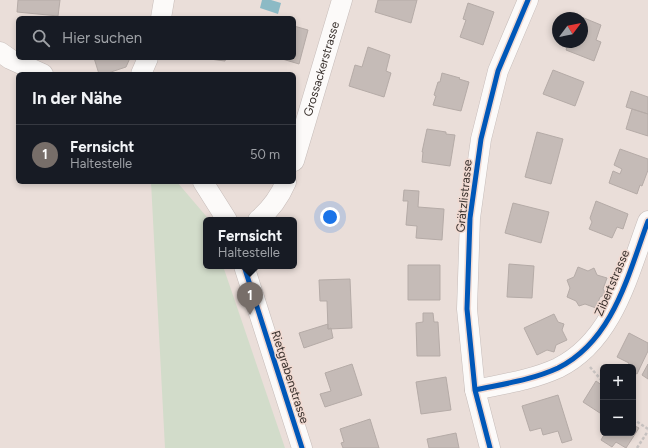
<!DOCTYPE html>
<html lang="de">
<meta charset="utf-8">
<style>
:root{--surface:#171b24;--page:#242831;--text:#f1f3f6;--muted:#9ea1a6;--line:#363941;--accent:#776e69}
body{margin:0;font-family:Figtree,sans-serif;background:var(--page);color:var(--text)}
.controls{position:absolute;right:12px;bottom:12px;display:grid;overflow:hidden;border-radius:6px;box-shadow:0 2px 6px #0003}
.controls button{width:36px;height:36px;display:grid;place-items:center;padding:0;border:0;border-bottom:1px solid var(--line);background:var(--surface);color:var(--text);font:20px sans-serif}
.compass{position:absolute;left:552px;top:12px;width:36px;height:36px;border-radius:50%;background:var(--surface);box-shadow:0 2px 6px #0003;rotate:58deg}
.you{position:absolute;left:330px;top:217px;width:14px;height:14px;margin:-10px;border:3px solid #fff;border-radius:50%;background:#1a73e8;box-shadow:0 0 0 6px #1a73e833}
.badge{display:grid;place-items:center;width:26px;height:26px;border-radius:50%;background:var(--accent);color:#fff;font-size:13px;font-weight:700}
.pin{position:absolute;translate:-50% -33px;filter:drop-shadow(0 1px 2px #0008)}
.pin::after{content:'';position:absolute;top:21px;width:14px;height:12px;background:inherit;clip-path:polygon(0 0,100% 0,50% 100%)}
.popup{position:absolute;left:203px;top:217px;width:94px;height:52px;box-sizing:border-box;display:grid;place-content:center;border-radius:6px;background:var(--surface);filter:drop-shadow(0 1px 3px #0005);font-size:13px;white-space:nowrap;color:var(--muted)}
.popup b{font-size:15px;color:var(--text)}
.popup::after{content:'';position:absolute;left:50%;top:100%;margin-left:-8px;border:8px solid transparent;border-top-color:var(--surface)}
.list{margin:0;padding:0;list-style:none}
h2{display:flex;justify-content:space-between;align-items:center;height:52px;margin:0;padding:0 16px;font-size:17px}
h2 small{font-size:13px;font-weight:400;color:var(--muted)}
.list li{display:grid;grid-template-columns:26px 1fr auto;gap:12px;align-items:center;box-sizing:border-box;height:60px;padding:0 16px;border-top:1px solid var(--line)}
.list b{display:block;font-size:15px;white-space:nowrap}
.list p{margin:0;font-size:13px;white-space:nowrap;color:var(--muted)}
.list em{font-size:13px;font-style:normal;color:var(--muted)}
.icon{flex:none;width:22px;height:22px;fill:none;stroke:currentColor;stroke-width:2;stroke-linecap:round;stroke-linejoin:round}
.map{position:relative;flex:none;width:648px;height:448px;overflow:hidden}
.search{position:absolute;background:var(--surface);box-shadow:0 2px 6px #0003;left:16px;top:16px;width:280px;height:44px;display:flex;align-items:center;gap:10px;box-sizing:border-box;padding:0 14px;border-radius:6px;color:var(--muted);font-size:15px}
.panel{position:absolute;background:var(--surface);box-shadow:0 2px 6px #0003;left:16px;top:72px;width:280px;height:112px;border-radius:6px}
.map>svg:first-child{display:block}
.green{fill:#d2dcca}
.water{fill:#8cbac5}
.building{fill:#c5bbb7;stroke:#b5aba7}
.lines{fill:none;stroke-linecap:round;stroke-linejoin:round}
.minor-casing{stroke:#c6bcb9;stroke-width:21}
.path{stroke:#c6c1bf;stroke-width:2.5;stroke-dasharray:3 2;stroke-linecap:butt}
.minor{stroke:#fcfaf9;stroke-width:20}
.cycleway-casing{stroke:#f1dad2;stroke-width:8}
.cycleway{stroke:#0057b8;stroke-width:5}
.labels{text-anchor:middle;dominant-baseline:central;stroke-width:3;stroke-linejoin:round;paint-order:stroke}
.street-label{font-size:12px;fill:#39312d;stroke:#f1dad2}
</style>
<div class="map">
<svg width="648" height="448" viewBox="0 0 648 448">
<rect width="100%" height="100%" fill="#eaded9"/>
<path class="green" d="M 151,182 L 177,182 L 206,216 L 208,220 L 206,220 L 206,266 L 223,266 L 285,448 L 165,448 Z"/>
<path class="water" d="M 262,0 L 271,0 L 281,3 L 278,14 L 260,8 Z"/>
<path class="building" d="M 18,0 L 60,0 L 58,16 L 17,12 Z
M 378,0 L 417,0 L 411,23 L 375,12 Z
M 468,3 L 494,12 L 483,45 L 460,37 L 466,20 L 463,19 Z
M 579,16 L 601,25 L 596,40 L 601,42 L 594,61 L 566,50 L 569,42 L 582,42 L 582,18 L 578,18 Z
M 294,26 L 308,30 L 299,64 L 279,58 L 294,58 Z
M 368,47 L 390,55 L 386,71 L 391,73 L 384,97 L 349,86 L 355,65 L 362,67 Z
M 94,58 L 130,58 L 126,67 L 105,74 L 99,74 Z
M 202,58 L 226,58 L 225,61 Z
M 553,70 L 584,82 L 575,106 L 543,94 Z
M 442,73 L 460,78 L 459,79 L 469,82 L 461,111 L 433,105 L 436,96 L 434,95 L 438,82 L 440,82 Z
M 631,91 L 648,97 L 648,114 L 626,107 Z
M 632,109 L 648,114 L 648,136 L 626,129 Z
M 427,129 L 446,132 L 446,134 L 455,135 L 450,166 L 422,162 L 423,152 L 422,152 Z
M 537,132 L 563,139 L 551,184 L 525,177 Z
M 620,149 L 648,159 L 648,170 L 642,186 L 640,185 L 637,194 L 609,183 L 613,171 L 620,174 L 622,169 L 614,165 Z
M 404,190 L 419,191 L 418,207 L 444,209 L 442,240 L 416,238 L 417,226 L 406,225 L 408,201 L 403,201 Z
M 596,201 L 628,214 L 623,229 L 617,227 L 612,238 L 589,229 L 592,222 L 590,218 Z
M 513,203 L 549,212 L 541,243 L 505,233 Z
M 509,264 L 534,266 L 532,298 L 507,297 Z
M 408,265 L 440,265 L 440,300 L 408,300 Z
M 578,267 L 588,271 L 594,268 L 597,275 L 607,278 L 603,289 L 606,294 L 600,297 L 596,308 L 585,304 L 579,306 L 576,301 L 567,297 L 570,288 L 567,280 L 574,277 Z
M 350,279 L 352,328 L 328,329 L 327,301 L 320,301 L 319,280 Z
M 423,313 L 433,313 L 434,322 L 438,322 L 440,356 L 417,356 L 416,323 L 423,322 Z
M 554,314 L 558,322 L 564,324 L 562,330 L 567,340 L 556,345 L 554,352 L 547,350 L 537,355 L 524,328 Z
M 328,324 L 328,329 L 331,328 L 333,338 L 304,348 L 299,333 Z
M 629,333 L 648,343 L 648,351 L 637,374 L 633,372 L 633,367 L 627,367 L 629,363 L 617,357 Z
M 352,364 L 362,395 L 325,407 L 320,394 L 331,391 L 325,373 Z
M 648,364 L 648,379 L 642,375 Z
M 446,377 L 451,410 L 421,414 L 416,382 Z
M 596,381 L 603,386 L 603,415 L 583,402 Z
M 558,395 L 572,440 L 562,443 L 558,431 L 543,435 L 541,428 L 530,431 L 522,406 Z
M 370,419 L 379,448 L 343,448 L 341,443 L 344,442 L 340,429 Z
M 633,425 L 639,428 L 626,448 L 616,442 L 612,447 L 601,440 L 605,433 L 633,433 Z
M 456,433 L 459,448 L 429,448 L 427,439 Z"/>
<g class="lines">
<defs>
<g id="minor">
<path d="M 161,18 L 164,0"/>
<path d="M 0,52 L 10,59 L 43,74"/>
<path d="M 141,74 L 148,58"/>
<path id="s1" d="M 294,161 L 342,0"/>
<path d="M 203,182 L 227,220"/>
<path d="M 258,220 C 270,210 280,196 286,182"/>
<path d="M 244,266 L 302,448"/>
<path d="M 475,390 C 503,384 532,380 558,368 C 613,341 628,275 648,221"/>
<path d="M 490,448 L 475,390 L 467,309 L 470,218 L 481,139 L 498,71 L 528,0"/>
</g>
</defs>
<use href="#minor" class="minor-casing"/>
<path class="path" d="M 590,367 L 603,382
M 633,419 L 648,429
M 637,448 L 648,431"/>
<use href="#minor" class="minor"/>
<defs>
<path id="cycleway" d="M 244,266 L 302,448
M 475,390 C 503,384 532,380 558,368 C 613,341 628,275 648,221
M 490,448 L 475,390 L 467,309 L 470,218 L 481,139 L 498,71 L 528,0"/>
</defs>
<use href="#cycleway" class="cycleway-casing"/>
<use href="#cycleway" class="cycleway"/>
</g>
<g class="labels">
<g class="street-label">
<text stroke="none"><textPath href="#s1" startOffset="96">Grossackerstrasse</textPath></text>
<text transform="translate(464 196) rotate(-84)">Grätzlistrasse</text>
<text transform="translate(612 283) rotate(-67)">Zibertstrasse</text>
<text transform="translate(290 377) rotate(72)">Rietgrabenstrasse</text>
</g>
</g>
</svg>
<div class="controls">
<button>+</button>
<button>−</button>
</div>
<svg class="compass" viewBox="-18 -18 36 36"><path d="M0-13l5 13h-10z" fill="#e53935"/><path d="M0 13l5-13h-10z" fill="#9ea1a6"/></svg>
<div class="you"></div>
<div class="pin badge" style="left:250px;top:315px">1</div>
<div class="popup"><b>Fernsicht</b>Haltestelle</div>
<div class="search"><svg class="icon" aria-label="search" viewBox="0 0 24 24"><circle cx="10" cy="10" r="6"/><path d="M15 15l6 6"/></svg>Hier suchen</div>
<section class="panel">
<h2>In der Nähe<small></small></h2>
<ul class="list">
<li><span class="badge">1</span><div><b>Fernsicht</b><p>Haltestelle</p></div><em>50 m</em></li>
</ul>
</section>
</div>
